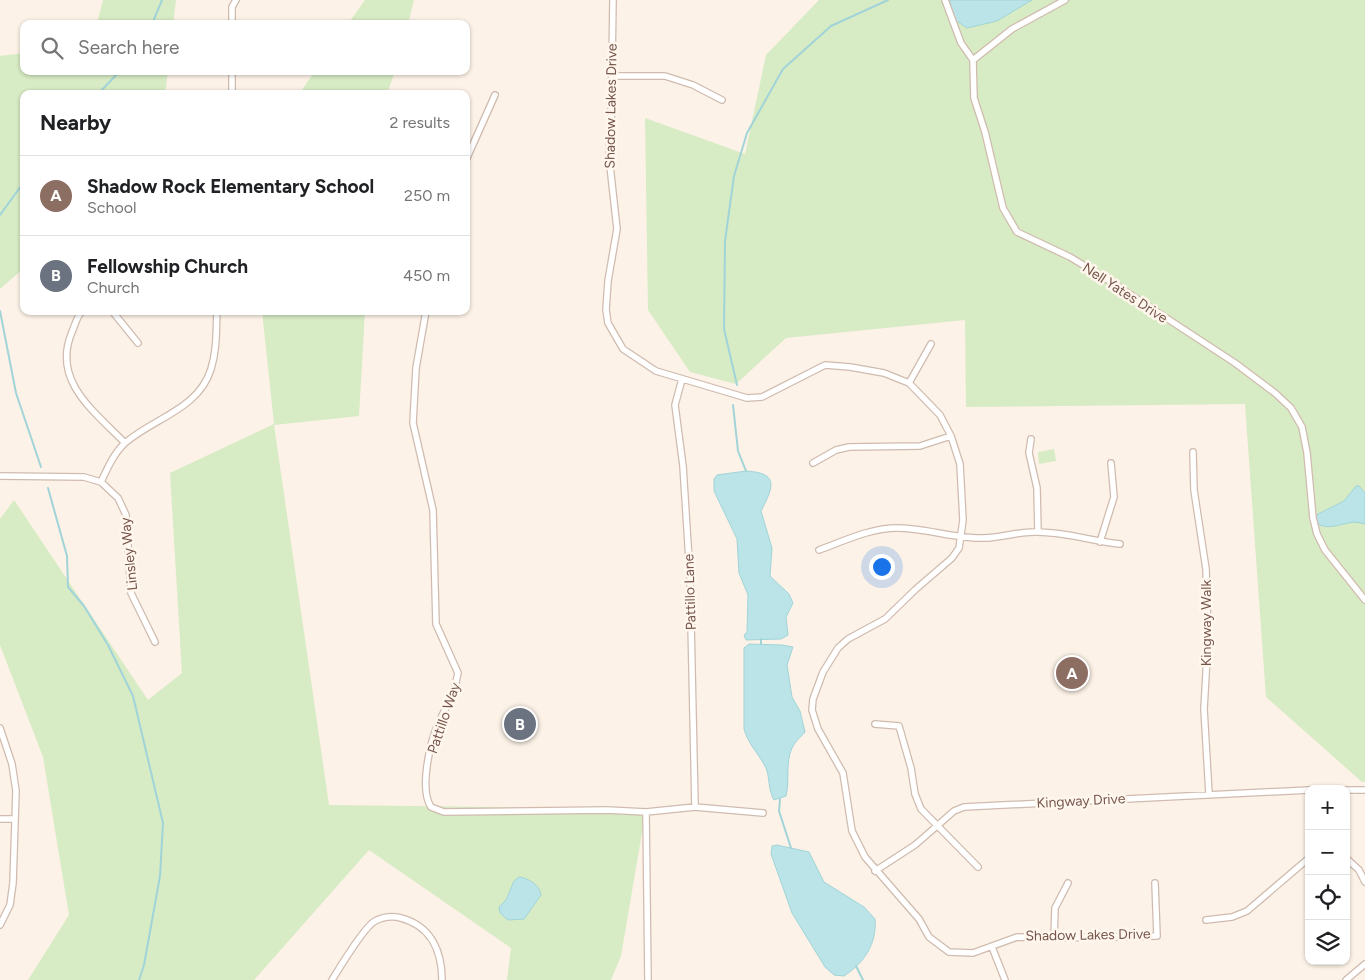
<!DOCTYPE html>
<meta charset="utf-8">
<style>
:root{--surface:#fff;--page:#f2f2f2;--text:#202124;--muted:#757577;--line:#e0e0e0;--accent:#e7614b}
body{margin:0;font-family:Figtree,sans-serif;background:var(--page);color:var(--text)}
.controls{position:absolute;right:15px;bottom:15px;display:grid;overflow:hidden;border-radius:10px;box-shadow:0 1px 4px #0004}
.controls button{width:45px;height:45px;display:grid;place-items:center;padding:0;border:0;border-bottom:1px solid var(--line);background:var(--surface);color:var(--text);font:25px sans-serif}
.you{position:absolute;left:881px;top:566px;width:18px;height:18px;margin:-12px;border:4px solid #fff;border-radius:50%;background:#1a73e8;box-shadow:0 0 0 8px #1a73e833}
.badge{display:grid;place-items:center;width:32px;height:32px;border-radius:50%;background:var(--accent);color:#fff;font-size:16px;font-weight:700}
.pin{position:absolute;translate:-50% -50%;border:2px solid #fff;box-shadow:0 1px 5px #0006}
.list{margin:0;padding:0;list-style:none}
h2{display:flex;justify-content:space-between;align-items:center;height:65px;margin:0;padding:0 20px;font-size:21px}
h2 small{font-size:16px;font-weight:400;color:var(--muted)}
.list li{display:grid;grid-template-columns:32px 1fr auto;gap:15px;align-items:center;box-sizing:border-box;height:80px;padding:0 20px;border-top:1px solid var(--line)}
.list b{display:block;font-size:19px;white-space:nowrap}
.list p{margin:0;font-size:16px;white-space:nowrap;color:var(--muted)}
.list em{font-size:16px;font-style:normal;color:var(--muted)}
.icon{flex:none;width:28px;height:28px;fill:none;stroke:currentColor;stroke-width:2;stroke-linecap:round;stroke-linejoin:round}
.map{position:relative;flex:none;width:1365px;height:980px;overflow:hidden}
.search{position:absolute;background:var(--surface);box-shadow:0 1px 4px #0004;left:20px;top:20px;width:450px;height:55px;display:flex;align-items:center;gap:12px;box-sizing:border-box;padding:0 18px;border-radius:10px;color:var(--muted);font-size:19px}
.panel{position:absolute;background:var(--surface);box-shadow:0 1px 4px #0004;left:20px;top:90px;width:450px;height:225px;border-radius:10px}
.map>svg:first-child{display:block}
.green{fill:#d7ebc4}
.water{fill:#bae4e7;stroke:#a1d4d8}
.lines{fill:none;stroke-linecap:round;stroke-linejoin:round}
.stream{stroke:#a1d4d8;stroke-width:2}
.street-casing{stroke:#d0bbaf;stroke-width:8}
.street{stroke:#fff;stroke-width:5.5}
.labels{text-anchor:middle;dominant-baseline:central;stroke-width:5;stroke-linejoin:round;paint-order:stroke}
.street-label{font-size:14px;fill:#76564b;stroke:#fff6ed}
</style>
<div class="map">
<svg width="1365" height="980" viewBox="0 0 1365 980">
<rect width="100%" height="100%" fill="#fcf2e7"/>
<path class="green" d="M 103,0 L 176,0 L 173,24 L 97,24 Z
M 365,0 L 414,0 L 408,24 L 348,24 Z
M 819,0 L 1365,0 L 1365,782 L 1362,782 L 1266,697 L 1245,404 L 966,407 L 965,320 L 786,338 L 736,384 L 690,372 L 648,310 L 645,118 L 745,154 L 766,55 Z
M 24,53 L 24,71 L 168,71 L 165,94 L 24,94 L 24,268 L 0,289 L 0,56 Z
M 315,71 L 395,71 L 387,94 L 299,94 Z
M 262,311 L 365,311 L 359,416 L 274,425 L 329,805 L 646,809 L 621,956 L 611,980 L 507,980 L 511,948 L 369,850 L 254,980 L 28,980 L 69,915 L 43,757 L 0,645 L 0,519 L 14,500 L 148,700 L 182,673 L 170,473 L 274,424 Z
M 1054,449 L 1056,461 L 1039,464 L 1038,452 Z"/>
<path class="water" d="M 949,0 L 1032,0 L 997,21 L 967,28 L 955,20 Z
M 746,471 C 779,473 774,486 761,511 L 772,548 L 770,576 L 789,594 L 793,603 L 786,617 L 788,635 L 781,639 L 746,640 L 744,635 L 747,632 L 748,595 L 739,573 L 737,539 L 714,491 L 714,479 L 717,475 Z
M 1356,486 L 1359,486 L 1365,493 L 1365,524 C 1360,523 1354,521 1349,523 C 1336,525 1325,531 1314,521 L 1318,514 L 1344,501 Z
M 749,644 L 782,645 L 793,647 L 787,665 L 792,697 L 800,711 L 805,732 C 801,737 795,741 792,748 C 785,763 790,781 786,796 L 774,800 C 768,790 770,778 766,768 C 759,754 748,744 744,729 L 744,648 Z
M 777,845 L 809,852 L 824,882 L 864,907 L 875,919 C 877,944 864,963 844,976 L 834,975 L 825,967 L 792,913 L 771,854 L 772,846 Z
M 519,877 C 528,878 540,885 541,895 L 524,919 L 508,920 L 500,913 L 499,907 L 506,900 L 514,881 Z"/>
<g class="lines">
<path class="stream" d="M 152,24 L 162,0
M 98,94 L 120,71
M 0,215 L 24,182
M 0,311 L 16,393 L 41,467
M 737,385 L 724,329 L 725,241 L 734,176 L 747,133 L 783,69 L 831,26 L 888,0
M 733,405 L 738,451 L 746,471
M 48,488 L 67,556 L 68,587 L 84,606 L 108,645 L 133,696 L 163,823 L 160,876 L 144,965 L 139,980
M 761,644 L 761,639
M 780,799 L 779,811 L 791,848
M 856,966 L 863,980"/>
<defs>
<path id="street" d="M 613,0 L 611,127 L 609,157 L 617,229 L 608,281 L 606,310 L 608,323 L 623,349 L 656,371 L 747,398 L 762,397 L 825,365 L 850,367 L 884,373 L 909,383 L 940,415 L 951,436 L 960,464 L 963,520 L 959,548 L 952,558 L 916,589 L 885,619 L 848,639 L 838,648 L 823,672 L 813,699 L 812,710 L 818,729 L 843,773 L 852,831 L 865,857 L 919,919 L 929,937 L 949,952 L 973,953 L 1017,937 L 1054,938 L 1157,936 L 1155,883
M 945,0 L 961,43 L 973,60
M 1065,0 L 1012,29 L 973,60 L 974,98 L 985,132 L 1003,208 L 1017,232 L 1070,257 L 1116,285 L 1235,363 L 1275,393 L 1291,408 L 1302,427 L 1307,453 L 1313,518 L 1317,534 L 1325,550 L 1365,600
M 232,24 L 232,7 L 236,0
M 612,76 L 665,76 L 693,85 L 722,100
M 232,94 L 232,71
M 466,160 L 495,95
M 82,311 C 77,316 75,325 72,332 C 51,381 95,412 125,443
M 112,311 L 138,343
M 426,311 L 416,368 L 413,423 L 433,510 L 436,624 L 458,673 C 455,692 446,707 438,724 C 430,743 419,789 431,807 L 444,812 L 607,810 L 646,812 L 695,807 L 763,813
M 682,379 L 675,405 L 683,466 L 690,576 L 695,807
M 909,383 L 931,344
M 1031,439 L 1029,453 L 1037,488 L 1038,532
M 1193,452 L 1194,490 L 1206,569 L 1208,639 L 1204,709 L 1209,794
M 813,463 L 836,450 L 849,447 L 920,446 L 951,436
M 0,476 L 84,477 L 101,482 L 118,498 L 126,515 L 131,593 L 155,642
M 101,482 C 107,469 114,453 125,443 C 154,418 199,409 211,369 C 217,350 216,331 217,311
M 1100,542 L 1114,497 L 1111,463
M 819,550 C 844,541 870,528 897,528 C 925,528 952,538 980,538 C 1000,539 1017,531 1037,532 C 1066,532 1091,541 1120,544
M 875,724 L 899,726 L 911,768 L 915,794 L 921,809 L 978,867
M 0,728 L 12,764 L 16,791 L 13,883 L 10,905 L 0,925
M 1346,790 L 1365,790
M 646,812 L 648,980
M 0,819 L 15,819
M 1346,858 L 1359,870 L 1365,882
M 875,871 L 915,845 L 954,811 L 964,807 L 1309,790
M 1206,920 L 1232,917 L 1247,911 L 1309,858
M 1054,938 L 1055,908 L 1068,883
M 992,947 L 1005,980
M 332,980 C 340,967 364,927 375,921 C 383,917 393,916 401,918 C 431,926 442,951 442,980
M 1346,980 L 1365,964"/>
</defs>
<use href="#street" class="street-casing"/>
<use href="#street" class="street"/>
</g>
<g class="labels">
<g class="street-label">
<text transform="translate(611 106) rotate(-89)">Shadow Lakes Drive</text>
<text transform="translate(1125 293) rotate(33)">Nell Yates Drive</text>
<text transform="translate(129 554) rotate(-96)">Linsley Way</text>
<text transform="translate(690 592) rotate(-92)">Pattillo Lane</text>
<text transform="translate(1206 623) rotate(-90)">Kingway Walk</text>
<text transform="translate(444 718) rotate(-71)">Pattillo Way</text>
<text transform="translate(1081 801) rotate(-3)">Kingway Drive</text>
<text transform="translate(1088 935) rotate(-1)">Shadow Lakes Drive</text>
</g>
</g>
</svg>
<div class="controls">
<button>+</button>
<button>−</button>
<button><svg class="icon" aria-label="locate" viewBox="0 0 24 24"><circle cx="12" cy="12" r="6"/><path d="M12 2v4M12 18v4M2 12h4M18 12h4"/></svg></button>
<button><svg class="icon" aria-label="layers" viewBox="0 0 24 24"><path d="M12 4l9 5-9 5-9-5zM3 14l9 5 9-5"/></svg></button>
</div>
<div class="you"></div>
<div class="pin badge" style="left:1072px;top:673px;background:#8d6e63">A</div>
<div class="pin badge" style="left:520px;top:724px;background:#6b7280">B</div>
<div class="search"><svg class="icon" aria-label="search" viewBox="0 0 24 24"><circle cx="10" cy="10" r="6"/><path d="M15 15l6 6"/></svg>Search here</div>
<section class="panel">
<h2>Nearby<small>2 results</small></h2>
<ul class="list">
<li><span class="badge" style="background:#8d6e63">A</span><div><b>Shadow Rock Elementary School</b><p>School</p></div><em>250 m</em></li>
<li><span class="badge" style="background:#6b7280">B</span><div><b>Fellowship Church</b><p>Church</p></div><em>450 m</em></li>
</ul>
</section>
</div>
